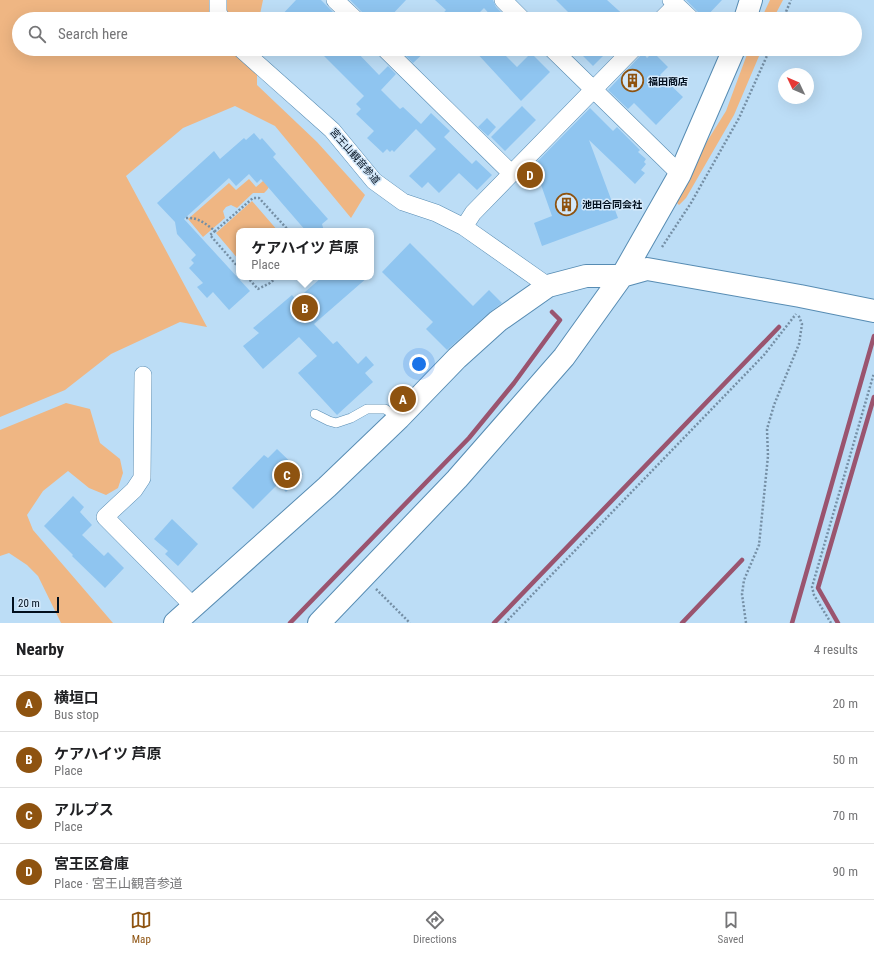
<!DOCTYPE html>
<meta charset="utf-8">
<style>
:root{--surface:#fff;--page:#f2f2f2;--text:#202124;--muted:#757577;--line:#e0e0e0;--accent:#8e5310}
body{margin:0;font-family:"Roboto Condensed","Noto Sans JP",sans-serif;background:var(--page);color:var(--text)}
.compass{position:absolute;left:778px;top:68px;width:36px;height:36px;border-radius:50%;background:var(--surface);box-shadow:0 4px 16px #0002;rotate:314deg}
.scale{position:absolute;left:12px;bottom:10px;width:47px;box-sizing:border-box;padding-left:4px;border:2px solid #000e1d;border-top:0;font-size:11px;line-height:14px;white-space:nowrap;color:#000e1d;-webkit-text-stroke:3px #d3e8fa;paint-order:stroke}
.you{position:absolute;left:419px;top:364px;width:14px;height:14px;margin:-10px;border:3px solid #fff;border-radius:50%;background:#1a73e8;box-shadow:0 0 0 6px #1a73e833}
.badge{display:grid;place-items:center;width:26px;height:26px;border-radius:50%;background:var(--accent);color:#fff;font-size:13px;font-weight:700}
.pin{position:absolute;translate:-50% -50%;border:2px solid #fff;box-shadow:0 1px 4px #0006}
.popup{position:absolute;left:236px;top:228px;width:138px;height:52px;box-sizing:border-box;display:grid;place-content:center;border-radius:8px;background:var(--surface);filter:drop-shadow(0 1px 3px #0005);font-size:13px;white-space:nowrap;color:var(--muted)}
.popup b{font-size:15px;color:var(--text)}
.popup::after{content:'';position:absolute;left:50%;top:100%;margin-left:-8px;border:8px solid transparent;border-top-color:var(--surface)}
.list{margin:0;padding:0;list-style:none}
h2{display:flex;justify-content:space-between;align-items:center;height:52px;margin:0;padding:0 16px;font-size:17px}
h2 small{font-size:13px;font-weight:400;color:var(--muted)}
.list li{display:grid;grid-template-columns:26px 1fr auto;gap:12px;align-items:center;box-sizing:border-box;height:56px;padding:0 16px;border-top:1px solid var(--line)}
.list b{display:block;font-size:15px;white-space:nowrap}
.list p{margin:0;font-size:13px;white-space:nowrap;color:var(--muted)}
.list em{font-size:13px;font-style:normal;color:var(--muted)}
.icon{flex:none;width:22px;height:22px;fill:none;stroke:currentColor;stroke-width:2;stroke-linecap:round;stroke-linejoin:round}
.map{position:relative;flex:none;width:874px;height:623px;overflow:hidden}
.search{position:absolute;background:var(--surface);box-shadow:0 4px 16px #0002;left:12px;right:12px;top:12px;height:44px;display:flex;align-items:center;gap:10px;box-sizing:border-box;padding:0 14px;border-radius:22px;color:var(--muted);font-size:15px}
.sheet{height:276px;background:var(--surface)}
nav{display:flex;justify-content:space-around;align-items:center;box-sizing:border-box;height:56px;border-top:1px solid var(--line);background:var(--surface);font-size:11px;color:var(--muted)}
nav a{display:grid;justify-items:center;gap:2px}
nav .on{color:var(--accent)}
.map>svg:first-child{display:block}
.green{fill:#efb683}
.lines{fill:none;stroke-linecap:round;stroke-linejoin:round}
.stream{stroke:#9a546f;stroke-width:4.5}
.building{fill:#8fc5f0}
.service-casing{stroke:#578cb3;stroke-width:10}
.minor-casing{stroke:#578cb3;stroke-width:18}
.tertiary-casing{stroke:#578cb3;stroke-width:24}
.path{stroke:#758fa5;stroke-width:2.5;stroke-dasharray:2 2;stroke-linecap:butt}
.service{stroke:#fff;stroke-width:9}
.minor{stroke:#fff;stroke-width:17}
.tertiary{stroke:#fff;stroke-width:22}
.labels{text-anchor:middle;dominant-baseline:central;stroke-width:3;stroke-linejoin:round;paint-order:stroke}
.poi-label{font-size:10px;font-weight:bold;fill:#000e1d;stroke:#d3e8fa;text-anchor:start}
.street-label{font-size:10px;fill:#000e1d;stroke:#d3e8fa}
</style>
<div class="map">
<svg width="874" height="623" viewBox="0 0 874 623">
<rect width="100%" height="100%" fill="#bcddf6"/>
<path class="green" d="M 0,0 L 263,0 L 259,19 L 19,19 L 19,49 L 257,49 L 257,85 L 317,142 L 365,195 L 351,218 L 275,126 L 235,106 L 183,128 L 126,176 L 207,327 L 180,322 L 111,354 L 65,390 L 0,417 Z
M 770,0 L 783,0 L 773,19 L 761,19 Z
M 749,49 L 762,49 L 734,115 L 686,198 L 679,205 L 677,203 L 679,194 L 706,143 L 726,111 Z
M 270,175 L 269,187 L 267,190 L 264,193 L 253,193 L 237,208 L 231,205 L 226,207 L 223,211 L 225,218 L 203,237 L 188,219 L 229,183 L 236,190 L 249,179 L 256,187 Z
M 252,201 L 278,231 L 239,231 L 239,260 L 216,233 Z
M 66,403 L 90,409 L 100,443 L 120,459 L 123,473 L 118,488 L 106,495 L 89,488 L 68,471 L 43,491 L 27,515 L 33,530 L 113,623 L 61,623 L 38,576 L 27,565 L 9,553 L 0,556 L 0,430 Z"/>
<g class="lines">
<path class="stream" d="M 290,623 L 469,438 L 514,383 L 560,320 L 552,312
M 494,623 L 779,327
M 682,623 L 742,560
M 792,623 L 874,336
M 838,623 L 818,588 L 874,397"/>
</g>
<path class="building" d="M 296,0 L 321,0 L 340,19 L 278,19 Z
M 350,0 L 406,0 L 388,19 L 367,19 L 362,12 Z
M 435,0 L 493,0 L 496,7 L 503,14 L 497,19 L 494,19 L 484,8 L 473,19 L 438,19 L 446,10 Z
M 556,0 L 607,0 L 628,19 L 575,19 Z
M 686,0 L 722,0 L 704,19 L 701,19 L 698,12 Z
M 317,49 L 354,49 L 379,75 L 388,66 L 396,74 L 381,90 L 400,109 L 403,107 L 421,124 L 431,113 L 450,131 L 444,137 L 472,164 L 476,160 L 492,175 L 477,190 L 459,173 L 439,193 L 428,182 L 422,188 L 409,176 L 436,149 L 416,129 L 394,152 L 392,150 L 390,152 L 387,149 L 383,153 L 367,138 L 374,131 L 356,114 L 361,109 L 356,104 L 364,96 Z
M 399,49 L 428,49 L 413,63 Z
M 473,49 L 499,49 L 517,67 L 531,53 L 550,72 L 521,101 Z
M 576,49 L 610,49 L 593,66 Z
M 653,52 L 668,67 L 660,75 L 683,97 L 656,125 L 634,103 L 628,109 L 608,90 L 643,53 L 647,58 Z
M 522,106 L 536,120 L 505,151 L 491,137 Z
M 590,108 L 613,131 L 617,127 L 640,150 L 638,152 L 646,159 L 644,162 L 646,164 L 641,170 L 645,173 L 635,184 L 589,140 L 618,218 L 542,246 L 534,223 L 552,216 L 534,165 Z
M 487,118 L 496,127 L 488,136 L 478,127 Z
M 254,133 L 260,140 L 262,138 L 276,154 L 273,157 L 328,219 L 322,224 L 324,231 L 306,231 L 261,179 L 257,183 L 249,174 L 236,186 L 229,178 L 184,219 L 250,291 L 229,310 L 213,292 L 207,298 L 197,287 L 203,283 L 189,268 L 194,263 L 191,260 L 196,255 L 177,234 L 175,222 L 157,203 L 214,151 L 220,159 L 244,138 L 246,140 Z
M 410,243 L 473,306 L 489,290 L 502,303 L 490,312 L 447,350 L 426,329 L 433,322 L 382,272 Z
M 322,277 L 368,277 L 314,324 L 333,344 L 337,341 L 358,364 L 366,356 L 374,365 L 365,373 L 373,382 L 337,415 L 298,373 L 317,356 L 299,337 L 263,369 L 243,346 L 259,333 L 253,328 L 292,295 L 296,300 Z
M 277,449 L 303,474 L 286,492 L 278,484 L 253,509 L 232,488 L 264,455 L 268,458 Z
M 73,496 L 84,507 L 80,512 L 92,525 L 82,535 L 104,556 L 108,552 L 124,568 L 105,588 L 72,556 L 73,555 L 44,526 Z
M 172,519 L 198,544 L 178,566 L 165,554 L 168,551 L 154,539 Z"/>
<g class="lines">
<defs>
<path id="service" d="M 315,414 L 329,421 L 336,423 L 351,418 L 367,409 L 385,409 L 399,418"/>
<path id="minor" d="M 218,0 L 218,13 L 222,19
M 335,0 L 355,19
M 503,0 L 522,19
M 671,0 L 691,19
M 662,19 L 676,5
M 241,49 L 332,130 L 374,181 L 403,202 L 436,213 L 464,227 L 548,286
M 385,49 L 511,173
M 552,49 L 680,174
M 464,227 L 473,213 L 633,49
M 143,375 L 142,478 L 134,490 L 105,517 L 194,607"/>
<path id="tertiary" d="M 745,19 L 751,0
M 175,623 L 327,487 L 399,418 L 457,358 L 498,321 L 548,286 L 586,276 L 622,276 L 647,269 L 800,296 L 874,311
M 319,623 L 457,479 L 564,357 L 622,276 L 680,174 L 734,49"/>
</defs>
<use href="#service" class="service-casing"/>
<use href="#minor" class="minor-casing"/>
<use href="#tertiary" class="tertiary-casing"/>
<path class="path" d="M 783,19 L 791,0
M 186,218 C 198,217 206,224 215,231 L 253,198 L 259,198 L 289,231
M 215,231 L 210,235 L 239,268
M 662,247 L 691,203 L 739,118 L 770,49
M 247,277 L 258,289 L 270,283 L 277,277
M 376,589 L 410,623
M 505,623 L 764,355 L 796,314
M 746,623 L 742,594 L 744,580 L 759,545 L 768,456 L 767,429 L 774,405 L 799,344 L 802,324 L 798,314
M 831,623 L 814,595 L 812,587 L 874,373"/>
<use href="#service" class="service"/>
<use href="#minor" class="minor"/>
<use href="#tertiary" class="tertiary"/>
</g>
<defs>
<symbol id="building-ring" viewBox="-11 -11 22 22"><circle r="9.5" fill="#d3e8fa" stroke="#8e5310" stroke-width="1.5"/><path d="M-4-6H4V6H1V3H-1V6H-4ZM-2.5-4.3h1.7v1.8h-1.7ZM.8-4.3h1.7v1.8H.8ZM-2.5-1h1.7V.8h-1.7ZM.8-1h1.7V.8H.8Z" fill="#8e5310"/></symbol>
</defs>
<g fill-rule="evenodd">
<use href="#building-ring" x="620" y="68" width="25" height="25"/>
<use href="#building-ring" x="554" y="192" width="25" height="25"/>
</g>
<g class="labels">
<g class="poi-label">
<text x="648" y="81">福田商店</text>
<text x="582" y="204">池田合同会社</text>
</g>
<g class="street-label">
<text transform="translate(355 156) rotate(49)">宮王山観音参道</text>
</g>
</g>
</svg>
<svg class="compass" viewBox="-18 -18 36 36"><path d="M0-13l5 13h-10z" fill="#e53935"/><path d="M0 13l5-13h-10z" fill="#757577"/></svg>
<div class="scale">20 m</div>
<div class="you"></div>
<div class="pin badge" style="left:403px;top:399px">A</div>
<div class="pin badge" style="left:305px;top:308px">B</div>
<div class="popup"><b>ケアハイツ 芦原</b>Place</div>
<div class="pin badge" style="left:287px;top:475px">C</div>
<div class="pin badge" style="left:530px;top:175px">D</div>
<div class="search"><svg class="icon" aria-label="search" viewBox="0 0 24 24"><circle cx="10" cy="10" r="6"/><path d="M15 15l6 6"/></svg>Search here</div>
</div>
<section class="sheet">
<h2>Nearby<small>4 results</small></h2>
<ul class="list">
<li><span class="badge">A</span><div><b>横垣口</b><p>Bus stop</p></div><em>20 m</em></li>
<li><span class="badge">B</span><div><b>ケアハイツ 芦原</b><p>Place</p></div><em>50 m</em></li>
<li><span class="badge">C</span><div><b>アルプス</b><p>Place</p></div><em>70 m</em></li>
<li><span class="badge">D</span><div><b>宮王区倉庫</b><p>Place · 宮王山観音参道</p></div><em>90 m</em></li>
</ul>
</section>
<nav>
<a class="on"><svg class="icon" aria-label="map" viewBox="0 0 24 24"><path d="M3 6l6-2 6 2 6-2v14l-6 2-6-2-6 2zM9 4v14M15 6v14"/></svg>Map</a>
<a><svg class="icon" aria-label="directions" viewBox="0 0 24 24"><path d="M12 3l9 9-9 9-9-9zM9 14v-3h6M13 9l2 2-2 2"/></svg>Directions</a>
<a><svg class="icon" aria-label="saved" viewBox="0 0 24 24"><path d="M7 4h10v16l-5-4-5 4z"/></svg>Saved</a>
</nav>
